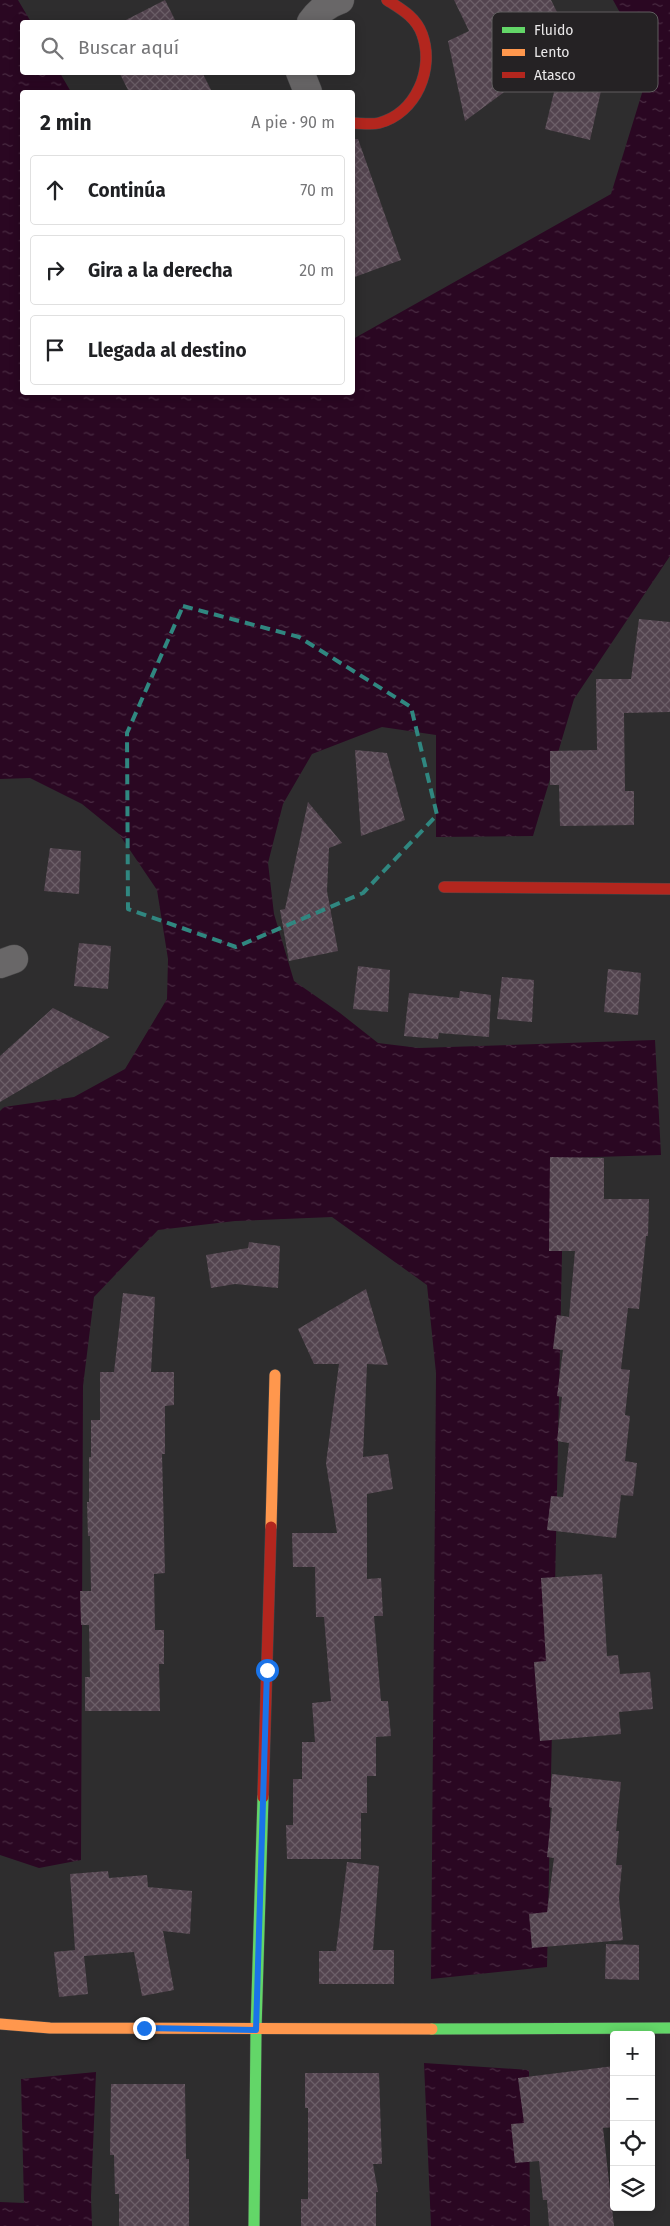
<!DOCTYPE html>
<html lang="es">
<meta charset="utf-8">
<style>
:root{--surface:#fff;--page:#f6f6f6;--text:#202124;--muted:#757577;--line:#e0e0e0}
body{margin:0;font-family:"Fira Sans",sans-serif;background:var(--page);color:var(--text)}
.controls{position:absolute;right:15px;bottom:15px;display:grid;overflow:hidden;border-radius:5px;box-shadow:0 2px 12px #0003}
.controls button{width:45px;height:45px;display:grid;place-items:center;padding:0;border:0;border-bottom:1px solid var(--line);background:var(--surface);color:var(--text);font:25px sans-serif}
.stop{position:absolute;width:15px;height:15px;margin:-11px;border:4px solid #1a73e8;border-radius:50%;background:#fff}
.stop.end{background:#1a73e8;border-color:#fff;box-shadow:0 1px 5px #0008}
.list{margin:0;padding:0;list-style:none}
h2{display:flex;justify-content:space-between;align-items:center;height:65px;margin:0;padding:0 20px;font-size:21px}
h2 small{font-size:16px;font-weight:400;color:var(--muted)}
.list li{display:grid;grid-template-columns:32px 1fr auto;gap:15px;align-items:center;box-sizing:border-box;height:70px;margin:0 10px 10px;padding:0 10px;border:1px solid var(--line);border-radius:5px}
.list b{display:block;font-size:19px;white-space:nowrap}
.list em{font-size:16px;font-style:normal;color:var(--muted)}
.icon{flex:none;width:28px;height:28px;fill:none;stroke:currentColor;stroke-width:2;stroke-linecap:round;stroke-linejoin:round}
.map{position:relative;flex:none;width:670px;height:2226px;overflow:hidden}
.search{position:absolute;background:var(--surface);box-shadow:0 2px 12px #0003;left:20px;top:20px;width:335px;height:55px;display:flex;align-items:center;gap:12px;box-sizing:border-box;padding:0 18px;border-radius:5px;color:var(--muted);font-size:19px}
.panel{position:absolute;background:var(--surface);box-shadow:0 2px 12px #0003;left:20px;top:90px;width:335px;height:305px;border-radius:5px}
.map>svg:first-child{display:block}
.water{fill:url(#water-ripples)}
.building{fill:url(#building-cross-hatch)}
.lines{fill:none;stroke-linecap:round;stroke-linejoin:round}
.street-casing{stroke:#494849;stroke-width:29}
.fast-casing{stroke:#494849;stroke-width:12}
.slow-casing{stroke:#494849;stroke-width:12}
.jam-casing{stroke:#494849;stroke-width:12}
.street{stroke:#696768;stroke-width:28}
.fast{stroke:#63d668;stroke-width:11}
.slow{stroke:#ff974d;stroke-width:11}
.jam{stroke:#b3261e;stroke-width:11}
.route{stroke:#1a73e8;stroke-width:6}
.marked{fill:none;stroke:#308780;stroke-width:4;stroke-dasharray:10 6;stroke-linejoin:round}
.key{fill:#252224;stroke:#605d5f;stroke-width:1}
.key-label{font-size:14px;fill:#eae8e9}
</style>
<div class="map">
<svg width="670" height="2226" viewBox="0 0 670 2226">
<defs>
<pattern id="water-ripples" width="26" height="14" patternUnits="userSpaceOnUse" patternTransform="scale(1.25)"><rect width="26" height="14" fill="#2a0722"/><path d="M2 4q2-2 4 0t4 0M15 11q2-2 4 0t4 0" fill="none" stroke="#492b42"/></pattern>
<pattern id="building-cross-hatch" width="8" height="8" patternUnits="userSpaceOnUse" patternTransform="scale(1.25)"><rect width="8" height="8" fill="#53444f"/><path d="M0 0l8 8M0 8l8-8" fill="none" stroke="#6c5f68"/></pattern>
</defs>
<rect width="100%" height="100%" fill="#2e2d2e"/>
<path class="water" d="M 0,0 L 18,0 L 31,22 L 22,22 L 22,72 L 60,73 L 71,92 L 22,92 L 22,392 L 352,392 L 353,339 L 611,194 L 650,67 L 613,0 L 670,0 L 670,556 L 574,699 L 533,836 L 436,837 L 436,735 L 382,727 L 312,754 L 283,804 L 268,863 L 274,914 L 294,981 L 340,1013 L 378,1043 L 419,1048 L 655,1040 L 661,1155 L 564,1158 L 547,1967 L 431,1979 L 436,1373 L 427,1285 L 332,1217 L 235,1221 L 158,1230 L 94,1297 L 83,1386 L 81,1860 L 39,1868 L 0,1855 L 0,1111 L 4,1107 L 74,1097 L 125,1069 L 167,999 L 168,959 L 157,890 L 119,834 L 82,804 L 30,778 L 0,779 Z
M 424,2063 L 529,2070 L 530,2226 L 431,2226 Z
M 96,2072 L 91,2197 L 92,2226 L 0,2226 L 0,2202 L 24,2203 L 21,2079 Z"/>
<path class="building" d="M 165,0 L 176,22 L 122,22 Z
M 454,0 L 551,0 L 572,42 L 465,121 L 448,41 L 469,31 Z
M 119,72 L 202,72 L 212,92 L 129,92 Z
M 557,80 L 601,91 L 590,140 L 545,129 Z
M 352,139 L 358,139 L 401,260 L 352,278 Z
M 639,619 L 670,622 L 670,712 L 624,713 L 625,791 L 634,791 L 634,825 L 560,826 L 559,785 L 550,785 L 550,751 L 597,750 L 596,679 L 631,679 Z
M 355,750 L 387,753 L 405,820 L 361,836 Z
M 308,802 L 342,843 L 329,848 L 327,891 L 338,951 L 289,961 L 280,910 L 285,909 Z
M 50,848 L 81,851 L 79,894 L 44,891 Z
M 79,943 L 111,946 L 108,989 L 74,986 Z
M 358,966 L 390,970 L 388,1012 L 353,1009 Z
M 608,969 L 641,973 L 638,1015 L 604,1012 Z
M 502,977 L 534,980 L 532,1022 L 497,1019 Z
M 460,991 L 491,995 L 489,1037 L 439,1033 L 438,1039 L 404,1036 L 409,993 L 459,998 Z
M 53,1008 L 110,1037 L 0,1102 L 0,1056 Z
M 550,1157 L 604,1158 L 604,1199 L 649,1199 L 648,1236 L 646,1236 L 639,1309 L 628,1308 L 621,1369 L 630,1370 L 625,1415 L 630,1416 L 625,1461 L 637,1463 L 633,1496 L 621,1495 L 616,1538 L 547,1530 L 551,1496 L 563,1497 L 569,1443 L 557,1441 L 562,1397 L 557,1396 L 563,1350 L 553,1349 L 557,1315 L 569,1317 L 575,1251 L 549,1251 Z
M 249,1242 L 280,1246 L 278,1288 L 235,1284 L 211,1288 L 206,1255 L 248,1248 Z
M 366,1289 L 388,1365 L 367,1364 L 363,1457 L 388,1454 L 393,1489 L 367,1494 L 367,1579 L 381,1578 L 383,1616 L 374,1616 L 381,1701 L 388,1701 L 391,1736 L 376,1737 L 376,1776 L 367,1776 L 367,1813 L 361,1813 L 361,1859 L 287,1859 L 286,1825 L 293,1825 L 293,1779 L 302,1779 L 302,1742 L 315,1742 L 312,1703 L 331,1701 L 324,1617 L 316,1617 L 315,1567 L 293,1567 L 292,1533 L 337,1533 L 326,1463 L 339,1364 L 314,1364 L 298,1329 Z
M 123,1293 L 155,1297 L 151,1372 L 174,1372 L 174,1405 L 165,1406 L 165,1454 L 162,1454 L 165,1573 L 154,1574 L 155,1630 L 164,1630 L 164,1664 L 159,1664 L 160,1711 L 85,1711 L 85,1677 L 90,1677 L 89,1625 L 81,1625 L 80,1591 L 91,1591 L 90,1536 L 88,1536 L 87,1502 L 89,1502 L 89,1457 L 91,1457 L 91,1420 L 100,1420 L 100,1372 L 114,1372 Z
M 602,1574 L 607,1656 L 618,1655 L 620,1674 L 650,1672 L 653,1709 L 619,1712 L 621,1734 L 540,1741 L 534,1662 L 546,1661 L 541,1578 Z
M 552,1774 L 621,1782 L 616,1831 L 619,1831 L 616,1865 L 622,1865 L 619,1898 L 623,1940 L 532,1948 L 529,1914 L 547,1912 L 554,1858 L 547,1857 L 552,1808 L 549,1807 Z
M 347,1862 L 379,1866 L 373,1950 L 394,1950 L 394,1984 L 319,1984 L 319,1951 L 336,1951 Z
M 108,1871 L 109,1878 L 147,1875 L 148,1887 L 192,1891 L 190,1934 L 163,1931 L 174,1990 L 142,1996 L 134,1952 L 84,1956 L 88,1994 L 59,1997 L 54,1952 L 75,1950 L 70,1874 Z
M 606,1944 L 639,1945 L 639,1980 L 605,1979 Z
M 614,2066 L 614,2127 L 603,2128 L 614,2226 L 549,2226 L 547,2200 L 543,2200 L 539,2161 L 515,2163 L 511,2124 L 524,2123 L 518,2078 Z
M 305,2073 L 379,2073 L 382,2164 L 373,2164 L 378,2192 L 376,2192 L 376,2226 L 301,2226 L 301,2199 L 308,2199 L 308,2108 L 305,2108 Z
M 111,2084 L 185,2084 L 186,2159 L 189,2159 L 189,2226 L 119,2226 L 119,2194 L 115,2194 L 114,2155 L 110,2155 Z"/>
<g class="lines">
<defs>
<path id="street" d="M 311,22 C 318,12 328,4 340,0
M 300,72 L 308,92
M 0,964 L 14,959"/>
<path id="fast" d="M 432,2029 L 670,2028
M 254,2226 L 256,2030 L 263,1797"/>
<path id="slow" d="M 271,1527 L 275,1375
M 0,2024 L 50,2028 L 432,2029"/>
<path id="jam" d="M 352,123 C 360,123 371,125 379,123 C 416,113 435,69 422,34 C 416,17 401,9 387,0
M 444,887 L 670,889
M 263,1797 L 271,1527"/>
</defs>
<use href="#street" class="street-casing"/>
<use href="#fast" class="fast-casing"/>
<use href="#slow" class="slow-casing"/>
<use href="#jam" class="jam-casing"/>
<use href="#street" class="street"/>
<use href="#fast" class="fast"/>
<use href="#slow" class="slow"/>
<use href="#jam" class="jam"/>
</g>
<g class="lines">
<path class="route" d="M 144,2028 L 256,2030 L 267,1670"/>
</g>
<path class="marked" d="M 183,606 L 299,637 L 411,707 L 437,815 L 363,893 L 236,947 L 128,909 L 127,733 Z"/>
<rect x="492" y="12" width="166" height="80" rx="8" class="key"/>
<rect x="502" y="27" width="23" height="6" fill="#63d668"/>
<rect x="502" y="49" width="23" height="7" fill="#ff974d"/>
<rect x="502" y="72" width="23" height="6" fill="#b3261e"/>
<g class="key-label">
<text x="534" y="35">Fluido</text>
<text x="534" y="57">Lento</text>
<text x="534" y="80">Atasco</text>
</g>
</svg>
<div class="controls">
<button>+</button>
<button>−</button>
<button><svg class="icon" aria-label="locate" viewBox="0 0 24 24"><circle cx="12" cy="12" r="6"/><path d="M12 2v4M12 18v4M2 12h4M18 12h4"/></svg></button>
<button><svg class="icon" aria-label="layers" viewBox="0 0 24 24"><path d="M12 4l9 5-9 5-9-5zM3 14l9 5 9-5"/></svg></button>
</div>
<div class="stop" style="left:267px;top:1670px"></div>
<div class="stop end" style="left:144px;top:2028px"></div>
<div class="search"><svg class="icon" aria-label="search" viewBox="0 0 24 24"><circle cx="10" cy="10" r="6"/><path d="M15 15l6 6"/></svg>Buscar aquí</div>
<section class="panel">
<h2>2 min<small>A pie · 90 m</small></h2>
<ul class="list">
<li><svg class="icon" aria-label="ahead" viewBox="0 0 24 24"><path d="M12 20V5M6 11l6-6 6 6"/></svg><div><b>Continúa</b></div><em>70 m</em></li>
<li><svg class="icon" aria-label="right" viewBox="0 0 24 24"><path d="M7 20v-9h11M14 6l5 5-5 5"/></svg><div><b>Gira a la derecha</b></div><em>20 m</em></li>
<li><svg class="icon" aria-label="arrive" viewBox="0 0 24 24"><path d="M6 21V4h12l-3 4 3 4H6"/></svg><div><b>Llegada al destino</b></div></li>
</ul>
</section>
</div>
